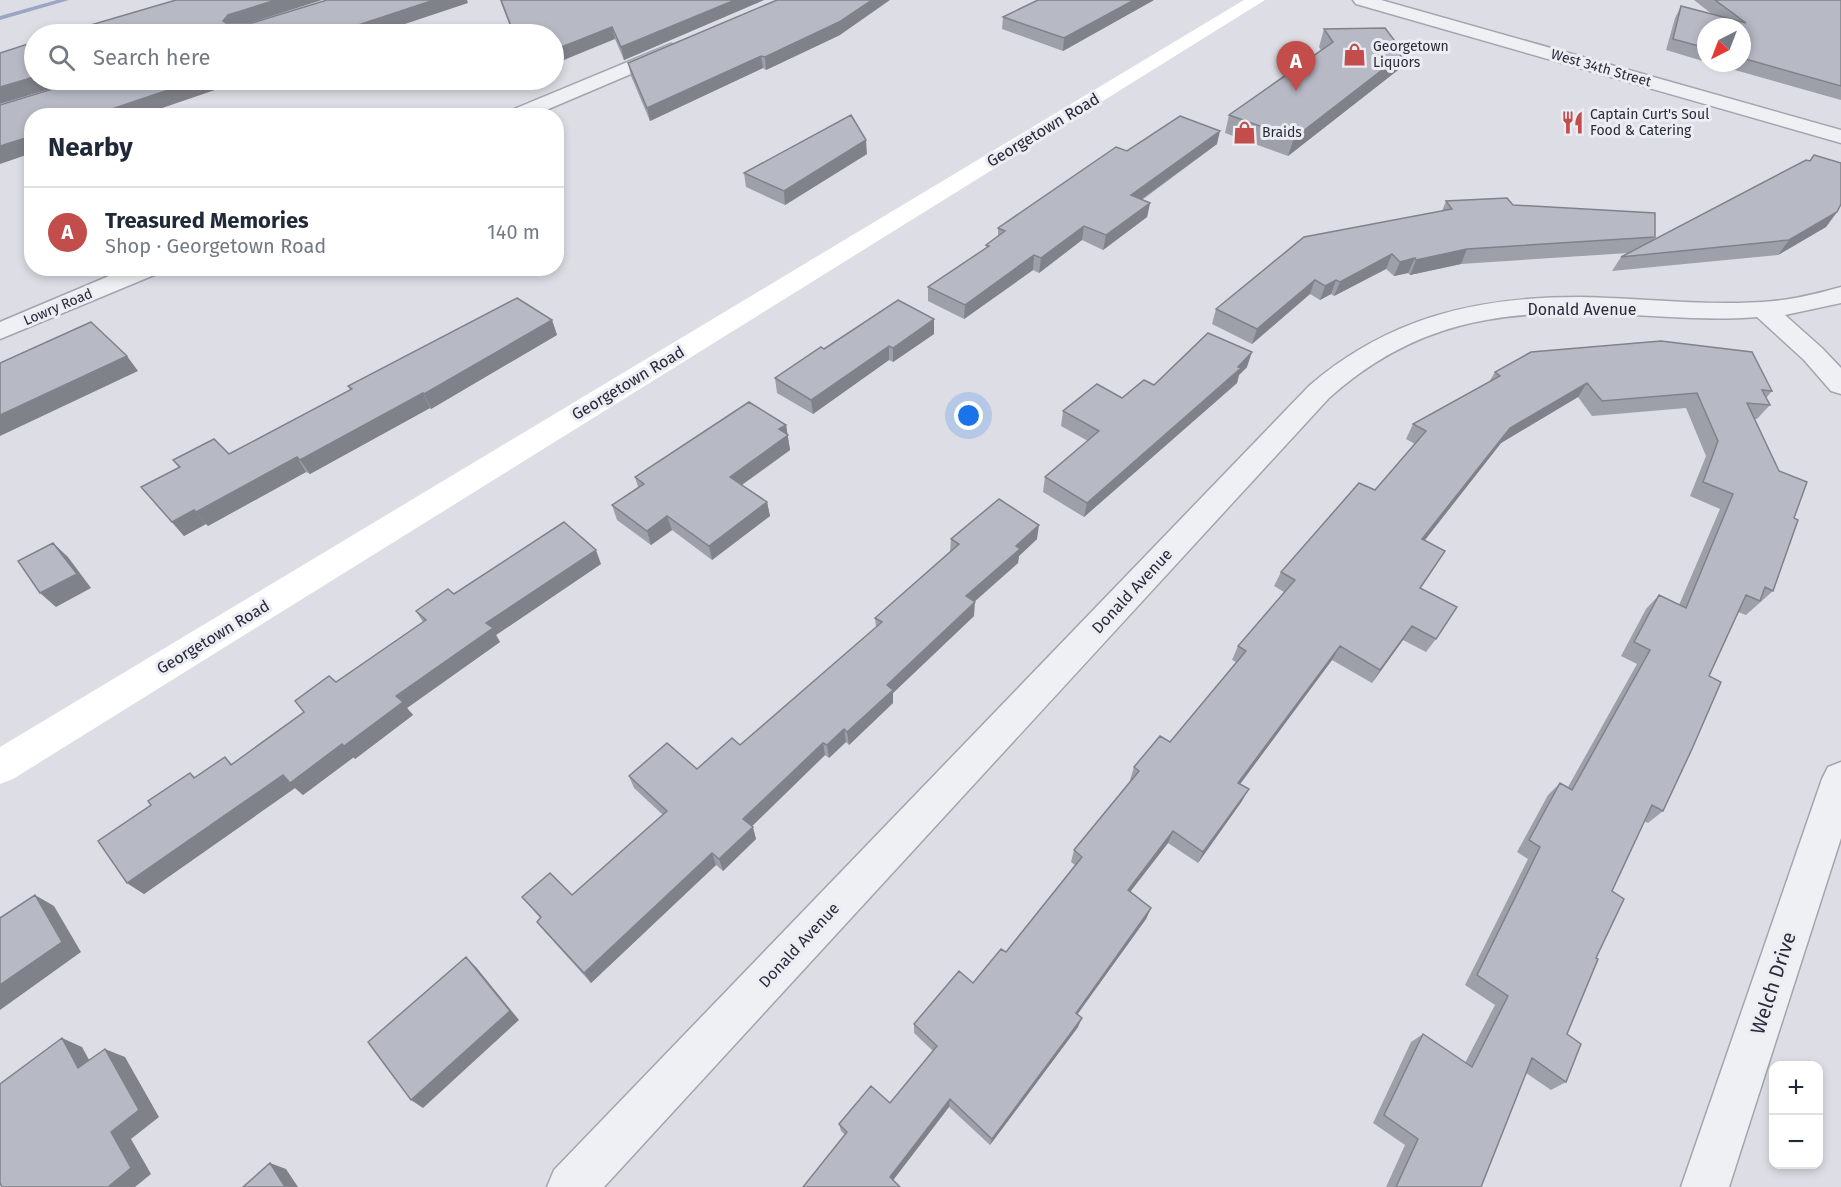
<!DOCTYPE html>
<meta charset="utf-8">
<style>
:root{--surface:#fff;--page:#f2f2f3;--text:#1f2937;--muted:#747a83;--line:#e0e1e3;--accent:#c24d4a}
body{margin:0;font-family:"Fira Sans",sans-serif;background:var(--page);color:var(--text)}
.controls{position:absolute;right:18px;bottom:18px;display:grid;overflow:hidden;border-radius:12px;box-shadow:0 3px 9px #0003}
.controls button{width:54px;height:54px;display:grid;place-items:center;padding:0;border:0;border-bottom:2px solid var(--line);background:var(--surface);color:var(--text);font:30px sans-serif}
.compass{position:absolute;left:1697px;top:18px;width:54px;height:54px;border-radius:50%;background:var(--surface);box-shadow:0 3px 9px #0003;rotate:222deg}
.you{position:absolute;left:969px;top:416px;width:21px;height:21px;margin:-15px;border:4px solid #fff;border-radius:50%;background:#1a73e8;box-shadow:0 0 0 9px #1a73e833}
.badge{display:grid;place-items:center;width:39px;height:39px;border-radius:50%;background:var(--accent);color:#fff;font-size:20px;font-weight:700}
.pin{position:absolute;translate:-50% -50px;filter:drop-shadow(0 2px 3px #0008)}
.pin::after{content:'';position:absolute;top:32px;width:21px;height:18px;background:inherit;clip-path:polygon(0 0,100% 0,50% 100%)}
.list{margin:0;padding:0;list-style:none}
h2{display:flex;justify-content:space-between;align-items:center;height:78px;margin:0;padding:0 24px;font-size:26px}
h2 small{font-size:20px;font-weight:400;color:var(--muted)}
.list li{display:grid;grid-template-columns:39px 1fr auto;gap:18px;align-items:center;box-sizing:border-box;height:90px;padding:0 24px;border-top:2px solid var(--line)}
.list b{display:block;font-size:22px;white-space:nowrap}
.list p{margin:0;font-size:20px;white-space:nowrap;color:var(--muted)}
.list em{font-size:20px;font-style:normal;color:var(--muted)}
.icon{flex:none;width:33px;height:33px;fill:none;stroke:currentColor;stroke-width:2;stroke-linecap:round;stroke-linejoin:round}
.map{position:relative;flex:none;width:1841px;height:1187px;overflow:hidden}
.search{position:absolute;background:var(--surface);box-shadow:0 3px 9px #0003;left:24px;top:24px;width:540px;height:66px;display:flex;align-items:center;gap:15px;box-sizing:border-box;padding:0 21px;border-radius:33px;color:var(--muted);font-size:22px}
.panel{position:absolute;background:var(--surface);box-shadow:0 3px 9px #0003;left:24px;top:108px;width:540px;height:168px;border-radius:24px}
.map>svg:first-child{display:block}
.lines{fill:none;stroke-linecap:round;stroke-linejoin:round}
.stream{fill:#9aa6c3;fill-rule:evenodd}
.minor-casing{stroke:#a3a5ae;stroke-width:3}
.tertiary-casing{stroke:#a3a5ae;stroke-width:3}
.minor{fill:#eff0f4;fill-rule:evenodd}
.tertiary{fill:#eff0f4;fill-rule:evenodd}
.secondary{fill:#fff;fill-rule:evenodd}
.wall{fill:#9da0a9}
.shaded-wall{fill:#80828a}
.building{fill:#b7bac5;stroke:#80828a;stroke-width:1.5}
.labels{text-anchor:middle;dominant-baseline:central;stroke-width:6;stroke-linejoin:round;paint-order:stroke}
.far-poi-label{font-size:14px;fill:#272b3a;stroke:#ecedf3;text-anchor:start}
.far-street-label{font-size:14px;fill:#272b3a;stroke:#ecedf3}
.street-label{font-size:16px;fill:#272b3a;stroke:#ecedf3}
.near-street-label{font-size:20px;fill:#272b3a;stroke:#ecedf3}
</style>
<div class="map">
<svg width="1841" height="1187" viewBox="0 0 1841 1187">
<rect width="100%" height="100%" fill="#dddee5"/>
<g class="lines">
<path class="stream" d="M 57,0 L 69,0 L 0,20 L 0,16 Z"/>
<defs>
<path id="minor" d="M 671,44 L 678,46 L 680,50 L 678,54 L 532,116 L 504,116 L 507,112 Z
M 128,268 L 162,268 L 159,273 L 0,339 L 0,322 Z
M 1841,287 L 1841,303 L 1785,315 L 1822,348 L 1841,368 L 1841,394 L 1831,391 L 1804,360 L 1757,317 C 1709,321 1660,316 1612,314 C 1501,309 1414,322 1329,398 L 604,1187 L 547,1187 L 554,1170 L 1309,386 C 1388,318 1476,297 1579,297 C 1644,298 1709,307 1774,301 C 1797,299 1819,293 1841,287 Z
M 1841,762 L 1841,838 L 1729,1187 L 1681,1187 L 1822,779 L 1828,767 Z"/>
<path id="tertiary" d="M 1353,0 L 1381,0 L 1841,130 L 1841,143 L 1356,4 Z"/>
</defs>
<use href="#minor" class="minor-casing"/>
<use href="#tertiary" class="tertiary-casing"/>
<use href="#minor" class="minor"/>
<use href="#tertiary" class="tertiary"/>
<path class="secondary" d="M 1244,0 L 1265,0 L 13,779 L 0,784 L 0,747 Z"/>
</g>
<path class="wall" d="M 500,0 L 764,0 L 624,60 L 615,39 L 554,34 L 513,34 Z
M 1154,0 L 1063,51 L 1002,29 L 1003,17 Z
M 1694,0 L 1841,0 L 1841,100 L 1710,63 L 1742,63 L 1742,27 L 1706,27 L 1706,62 L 1666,50 L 1675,18 L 1681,6 L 1713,15 Z
M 1324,29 L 1404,53 L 1398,70 L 1288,156 L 1225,133 L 1229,115 L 1321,50 L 1319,47 Z
M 840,35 L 766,70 L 763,68 L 650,121 L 631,76 L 628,63 Z
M 1217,144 L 1142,200 L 1150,203 L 1147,217 L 1103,250 L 1082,240 L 1039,273 L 1033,270 L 964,319 L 928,301 L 928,287 L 986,248 L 986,245 L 998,236 L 998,228 L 1127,151 Z
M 867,154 L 785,205 L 746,187 L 744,173 Z
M 1446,201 L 1513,205 L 1655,237 L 1654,239 L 1837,212 L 1826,227 L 1778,255 L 1612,271 L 1621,257 L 1628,253 L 1461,264 L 1410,275 L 1408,273 L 1394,276 L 1386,269 L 1334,296 L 1331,294 L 1320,300 L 1310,294 L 1252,344 L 1212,324 L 1216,309 L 1442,211 Z
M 552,320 L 557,335 L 431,409 L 430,408 L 310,474 L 306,472 L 208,526 L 206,524 L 184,536 L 141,487 L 179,468 L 173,460 L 229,454 L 350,390 L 348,386 Z
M 934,334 L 893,362 L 889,360 L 813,414 L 777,393 L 775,378 L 824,349 Z
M 1531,352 L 1772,391 L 1766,398 L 1770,405 L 1757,419 L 1754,419 L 1794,518 L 1773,591 L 1746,615 L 1738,612 L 1709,676 L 1663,811 L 1648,823 L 1644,821 L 1612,891 L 1596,958 L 1567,1034 L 1566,1082 L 1551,1090 L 1526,1073 L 1481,1187 L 1386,1187 L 1405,1145 L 1373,1123 L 1411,1042 L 1423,1034 L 1465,1063 L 1495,1005 L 1465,985 L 1528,859 L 1517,852 L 1548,795 L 1560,783 L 1568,787 L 1637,664 L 1621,656 L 1646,609 L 1659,595 L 1679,605 L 1720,509 L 1690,496 L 1706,456 L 1686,408 L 1592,416 L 1578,397 L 1501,443 L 1424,541 L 1436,565 L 1421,588 L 1436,639 L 1426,652 L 1403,640 L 1372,683 L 1332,660 L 1240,784 L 1242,801 L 1198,863 L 1168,843 L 1130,892 L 1151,908 L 1146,919 L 1077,1014 L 1078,1027 L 990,1145 L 949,1107 L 893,1180 L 845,1135 L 841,1131 L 839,1124 L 890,1103 L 933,1051 L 914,1033 L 914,1024 L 973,983 L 1006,952 L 1075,865 L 1071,862 L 1074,850 L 1131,781 L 1130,780 L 1134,767 L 1170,742 L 1236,662 L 1232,660 L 1238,646 L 1284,592 L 1274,586 L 1281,572 L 1375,490 L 1415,444 L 1406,439 L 1413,424 L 1489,382 L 1495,372 Z
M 1247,367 L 1239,375 L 1237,383 L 1084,517 L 1043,492 L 1045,477 L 1088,441 L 1061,426 L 1063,411 L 1122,398 L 1154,385 Z
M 786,425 L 790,450 L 742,485 L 767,502 L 770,516 L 712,560 L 672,530 L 651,545 L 617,520 L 612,505 L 638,487 L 635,477 Z
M 951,539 L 1037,539 L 1019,556 L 1018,563 L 974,602 L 974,616 L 893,693 L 893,703 L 849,745 L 846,742 L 829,758 L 825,755 L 752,826 L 756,839 L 723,871 L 716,865 L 591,983 L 545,932 L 537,922 L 540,918 L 522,897 L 572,895 L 663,815 L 634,788 L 629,776 L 697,769 L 740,745 L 876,627 L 875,618 L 950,552 Z
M 601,564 L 496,635 L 500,642 L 407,708 L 413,715 L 355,759 L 354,757 L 303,795 L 295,788 L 144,894 L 127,883 L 151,805 L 190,773 L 195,777 L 225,757 L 232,764 L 304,712 L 336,682 L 423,622 L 416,611 L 454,594 Z"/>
<path class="shaded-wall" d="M 276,0 L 322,0 L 234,28 L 230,34 L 223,21 L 228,15 Z
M 434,0 L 467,0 L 468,3 L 375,34 L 331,34 Z
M 735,0 L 764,0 L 624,60 L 621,47 Z
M 872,0 L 890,0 L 840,35 L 766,70 L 765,57 Z
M 1134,0 L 1154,0 L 1063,51 L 1064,38 Z
M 612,27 L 615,39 L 554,64 L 554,50 Z
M 1404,53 L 1398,70 L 1288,156 L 1294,138 Z
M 761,56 L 763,68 L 650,121 L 647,108 Z
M 34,77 L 34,80 L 80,80 L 0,104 L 0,87 Z
M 198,80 L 244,80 L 139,116 L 91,116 Z
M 1220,131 L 1217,144 L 1128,209 L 1131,195 Z
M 32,136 L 32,153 L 0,164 L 0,146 Z
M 866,140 L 867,154 L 785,205 L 784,191 Z
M 1150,203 L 1147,217 L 1103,250 L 1106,235 Z
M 1837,212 L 1826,227 L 1778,255 L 1789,240 Z
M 1084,226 L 1082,240 L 1039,273 L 1041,258 Z
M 1467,249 L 1461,264 L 1410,275 L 1416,260 Z
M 1392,254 L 1386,269 L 1334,296 L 1340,282 Z
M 1034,255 L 1033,270 L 964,319 L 965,305 Z
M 1415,258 L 1408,273 L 1394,276 L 1400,262 Z
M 1315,280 L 1310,294 L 1252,344 L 1257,329 Z
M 1336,280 L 1331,294 L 1320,300 L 1325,286 Z
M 934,319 L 934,334 L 893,362 L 893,348 Z
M 552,320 L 557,335 L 431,409 L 424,394 Z
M 889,346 L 889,360 L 813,414 L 811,400 Z
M 1252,352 L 1247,367 L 1239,375 L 1237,383 L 1084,517 L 1087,503 L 1238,367 Z
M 127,356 L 138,371 L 0,436 L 0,415 Z
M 1587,383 L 1578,397 L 1501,443 L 1414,554 L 1422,539 L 1510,428 Z
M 423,393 L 430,408 L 310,474 L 300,460 Z
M 786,425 L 790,450 L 733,491 L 730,477 L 779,429 Z
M 297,457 L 306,472 L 208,526 L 196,512 Z
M 767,502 L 770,516 L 712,560 L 709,546 Z
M 194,510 L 206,524 L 184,536 L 172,522 Z
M 667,516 L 672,530 L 651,545 L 647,531 Z
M 1039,525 L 1037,539 L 1019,556 L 1018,563 L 965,610 L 966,596 L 1016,546 Z
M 53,543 L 68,557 L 91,588 L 56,607 L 40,593 Z
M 596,550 L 601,564 L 496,635 L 500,642 L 407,708 L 413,715 L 355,759 L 344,746 L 396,696 L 486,623 Z
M 975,602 L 974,616 L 893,693 L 893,703 L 849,745 L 847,732 L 887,685 Z
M 1412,626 L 1403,640 L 1372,683 L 1380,670 Z
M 1340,646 L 1332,660 L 1232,795 L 1238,783 Z
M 844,729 L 846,742 L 829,758 L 827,745 Z
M 823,743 L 825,755 L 747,831 L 743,819 Z
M 342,744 L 354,757 L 303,795 L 295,788 L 144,894 L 127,883 L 283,775 Z
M 1249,789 L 1242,801 L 1198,863 L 1203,852 Z
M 753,827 L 756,839 L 723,871 L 719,859 Z
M 1173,831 L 1168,843 L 1123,901 L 1128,890 Z
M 712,853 L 716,865 L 591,983 L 584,973 Z
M 35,895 L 54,906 L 81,952 L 0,1010 L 0,985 Z
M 1151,908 L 1146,919 L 1072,1022 L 1076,1013 Z
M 466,957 L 476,967 L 519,1020 L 423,1108 L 411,1100 Z
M 1082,1018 L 1078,1027 L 990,1145 L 992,1139 Z
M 62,1038 L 82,1047 L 98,1076 L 78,1068 Z
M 105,1049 L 125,1057 L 159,1117 L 131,1139 L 151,1174 L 135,1187 L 108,1187 Z
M 950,1099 L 949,1107 L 891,1183 L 890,1177 Z
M 270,1163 L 286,1169 L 298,1187 L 285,1187 Z"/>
<path class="building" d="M 176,0 L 276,0 L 228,15 L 223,21 L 226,23 L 252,23 L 327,0 L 434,0 L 331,34 L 60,34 Z
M 501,0 L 735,0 L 621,47 L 612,27 L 554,50 L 554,34 L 514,34 Z
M 777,0 L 872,0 L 839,22 L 765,57 L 761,56 L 647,108 L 628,63 Z
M 1038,0 L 1134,0 L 1064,38 L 1003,17 Z
M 1715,0 L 1841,0 L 1841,86 L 1742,58 L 1742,27 L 1706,27 L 1706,48 L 1673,39 L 1681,6 L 1746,23 Z
M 1385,28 L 1404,53 L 1294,138 L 1229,115 L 1333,42 L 1324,29 Z
M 34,42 L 34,77 L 0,87 L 0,53 Z
M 82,80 L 198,80 L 91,116 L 32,116 L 32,136 L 0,146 L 0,105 Z
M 851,115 L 866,140 L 784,191 L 744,173 Z
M 1180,116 L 1220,131 L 1131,195 L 1150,203 L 1106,235 L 1084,226 L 1041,258 L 1034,255 L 965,305 L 928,287 L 989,246 L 986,245 L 1005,231 L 998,228 L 1116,147 L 1127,151 Z
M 1814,155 L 1841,163 L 1841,204 L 1837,212 L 1789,240 L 1621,257 L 1806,160 L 1810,161 Z
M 1507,198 L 1513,205 L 1655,213 L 1655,237 L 1467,249 L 1416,260 L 1415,258 L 1400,262 L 1392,254 L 1340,282 L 1336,280 L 1325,286 L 1315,280 L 1257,329 L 1216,309 L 1304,237 L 1452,209 L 1446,201 Z
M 517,298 L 552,320 L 424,394 L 423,393 L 300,460 L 297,457 L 196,512 L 194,510 L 172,522 L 141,487 L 180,467 L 173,460 L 214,439 L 229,454 L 352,389 L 348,386 Z
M 898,300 L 934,319 L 893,348 L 889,346 L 811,400 L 775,378 L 821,347 L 824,349 Z
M 91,322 L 127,356 L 0,415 L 0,363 Z
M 1208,333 L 1252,352 L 1238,367 L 1241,368 L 1087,503 L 1045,477 L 1099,431 L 1063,411 L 1097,384 L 1122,398 L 1144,380 L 1154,385 Z
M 1661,341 L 1752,352 L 1772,391 L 1762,390 L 1770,405 L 1747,403 L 1779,471 L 1807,482 L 1794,518 L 1798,520 L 1773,591 L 1765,587 L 1760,601 L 1746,595 L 1709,676 L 1721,682 L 1692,749 L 1663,811 L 1652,805 L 1612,891 L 1624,899 L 1596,958 L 1598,959 L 1567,1034 L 1581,1044 L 1566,1082 L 1532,1058 L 1481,1187 L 1396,1187 L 1418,1139 L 1384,1115 L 1423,1034 L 1472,1067 L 1508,996 L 1477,975 L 1540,847 L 1529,840 L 1560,783 L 1572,790 L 1650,650 L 1634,642 L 1659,595 L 1686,608 L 1733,494 L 1703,482 L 1718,441 L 1697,393 L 1602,401 L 1587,383 L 1510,428 L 1422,539 L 1445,551 L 1420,588 L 1457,607 L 1436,639 L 1412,626 L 1380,670 L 1340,646 L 1238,783 L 1249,789 L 1203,852 L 1173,831 L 1128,890 L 1151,908 L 1076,1013 L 1082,1018 L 992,1139 L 950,1099 L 890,1177 L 900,1187 L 803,1187 L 847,1132 L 839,1124 L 871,1086 L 890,1103 L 937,1046 L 914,1024 L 959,971 L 973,983 L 1001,949 L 1006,952 L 1082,857 L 1074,850 L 1139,771 L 1134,767 L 1160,736 L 1170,742 L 1246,651 L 1238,646 L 1295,580 L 1281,572 L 1359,483 L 1375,490 L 1426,431 L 1413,424 L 1500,376 L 1495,372 L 1531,352 Z
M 749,402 L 786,425 L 779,429 L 788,435 L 730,477 L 767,502 L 709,546 L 667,516 L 647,531 L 612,505 L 644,484 L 635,477 Z
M 999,499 L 1039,525 L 1016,546 L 1020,549 L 966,596 L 975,602 L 887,685 L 893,690 L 847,732 L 844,729 L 827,745 L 823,743 L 743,819 L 753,827 L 719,859 L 712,853 L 584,973 L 537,922 L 541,917 L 522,897 L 550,873 L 572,895 L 667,811 L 629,776 L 667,743 L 697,769 L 732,738 L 740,745 L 882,622 L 875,618 L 959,544 L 951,539 Z
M 564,522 L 596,550 L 486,623 L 493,628 L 396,696 L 403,702 L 344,746 L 342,744 L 290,783 L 283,775 L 127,883 L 98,841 L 151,805 L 148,801 L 190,773 L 194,778 L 225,757 L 231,765 L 304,712 L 295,701 L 329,676 L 336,682 L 426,620 L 416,611 L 448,589 L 454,594 Z
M 53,543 L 77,574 L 40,593 L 18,561 Z
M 35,895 L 62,942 L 0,985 L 0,918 Z
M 466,957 L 510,1011 L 411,1100 L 368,1042 Z
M 62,1038 L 78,1068 L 105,1049 L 139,1110 L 111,1132 L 131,1168 L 108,1187 L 2,1187 L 0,1183 L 0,1084 Z
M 270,1163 L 285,1187 L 243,1187 Z"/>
<defs>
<symbol id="shop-bare" viewBox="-9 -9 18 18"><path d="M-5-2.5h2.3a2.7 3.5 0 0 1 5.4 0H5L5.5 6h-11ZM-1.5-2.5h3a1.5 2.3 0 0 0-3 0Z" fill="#c24d4a" stroke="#ecedf3" stroke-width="2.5" paint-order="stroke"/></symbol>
<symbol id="restaurant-bare" viewBox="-9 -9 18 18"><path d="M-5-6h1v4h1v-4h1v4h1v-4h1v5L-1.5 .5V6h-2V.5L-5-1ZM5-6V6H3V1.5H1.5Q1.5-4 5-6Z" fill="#c24d4a" stroke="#ecedf3" stroke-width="2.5" paint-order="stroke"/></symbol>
</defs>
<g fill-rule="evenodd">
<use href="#shop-bare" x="1338" y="38" width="33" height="33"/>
<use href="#restaurant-bare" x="1556" y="106" width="33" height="33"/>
<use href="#shop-bare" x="1228" y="116" width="33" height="33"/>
</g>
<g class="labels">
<g class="far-poi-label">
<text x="1373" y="46">Georgetown<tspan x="1373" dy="16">Liquors</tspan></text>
<text x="1590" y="114">Captain Curt's Soul<tspan x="1590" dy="16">Food &amp; Catering</tspan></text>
<text x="1262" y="132">Braids</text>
</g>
<g class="far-street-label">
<text transform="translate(1601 68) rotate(16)">West 34th Street</text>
<text transform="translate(58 307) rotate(-23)">Lowry Road</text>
</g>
<g class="street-label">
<text transform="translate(1043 130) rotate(-31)">Georgetown Road</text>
<text x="1582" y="309">Donald Avenue</text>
<text transform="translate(628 383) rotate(-31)">Georgetown Road</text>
<text transform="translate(1132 591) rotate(-47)">Donald Avenue</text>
<text transform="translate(213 637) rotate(-31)">Georgetown Road</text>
<text transform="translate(799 945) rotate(-47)">Donald Avenue</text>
</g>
<g class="near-street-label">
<text transform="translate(1773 983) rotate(-72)">Welch Drive</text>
</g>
</g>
</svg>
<div class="controls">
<button>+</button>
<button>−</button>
</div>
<svg class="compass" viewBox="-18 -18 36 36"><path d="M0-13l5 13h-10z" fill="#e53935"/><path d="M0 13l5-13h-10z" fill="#747a83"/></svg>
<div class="you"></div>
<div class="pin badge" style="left:1296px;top:91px">A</div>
<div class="search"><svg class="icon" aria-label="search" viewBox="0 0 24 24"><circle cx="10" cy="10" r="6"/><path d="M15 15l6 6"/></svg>Search here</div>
<section class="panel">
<h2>Nearby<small></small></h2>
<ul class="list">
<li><span class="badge">A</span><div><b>Treasured Memories</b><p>Shop · Georgetown Road</p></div><em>140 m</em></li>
</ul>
</section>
</div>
